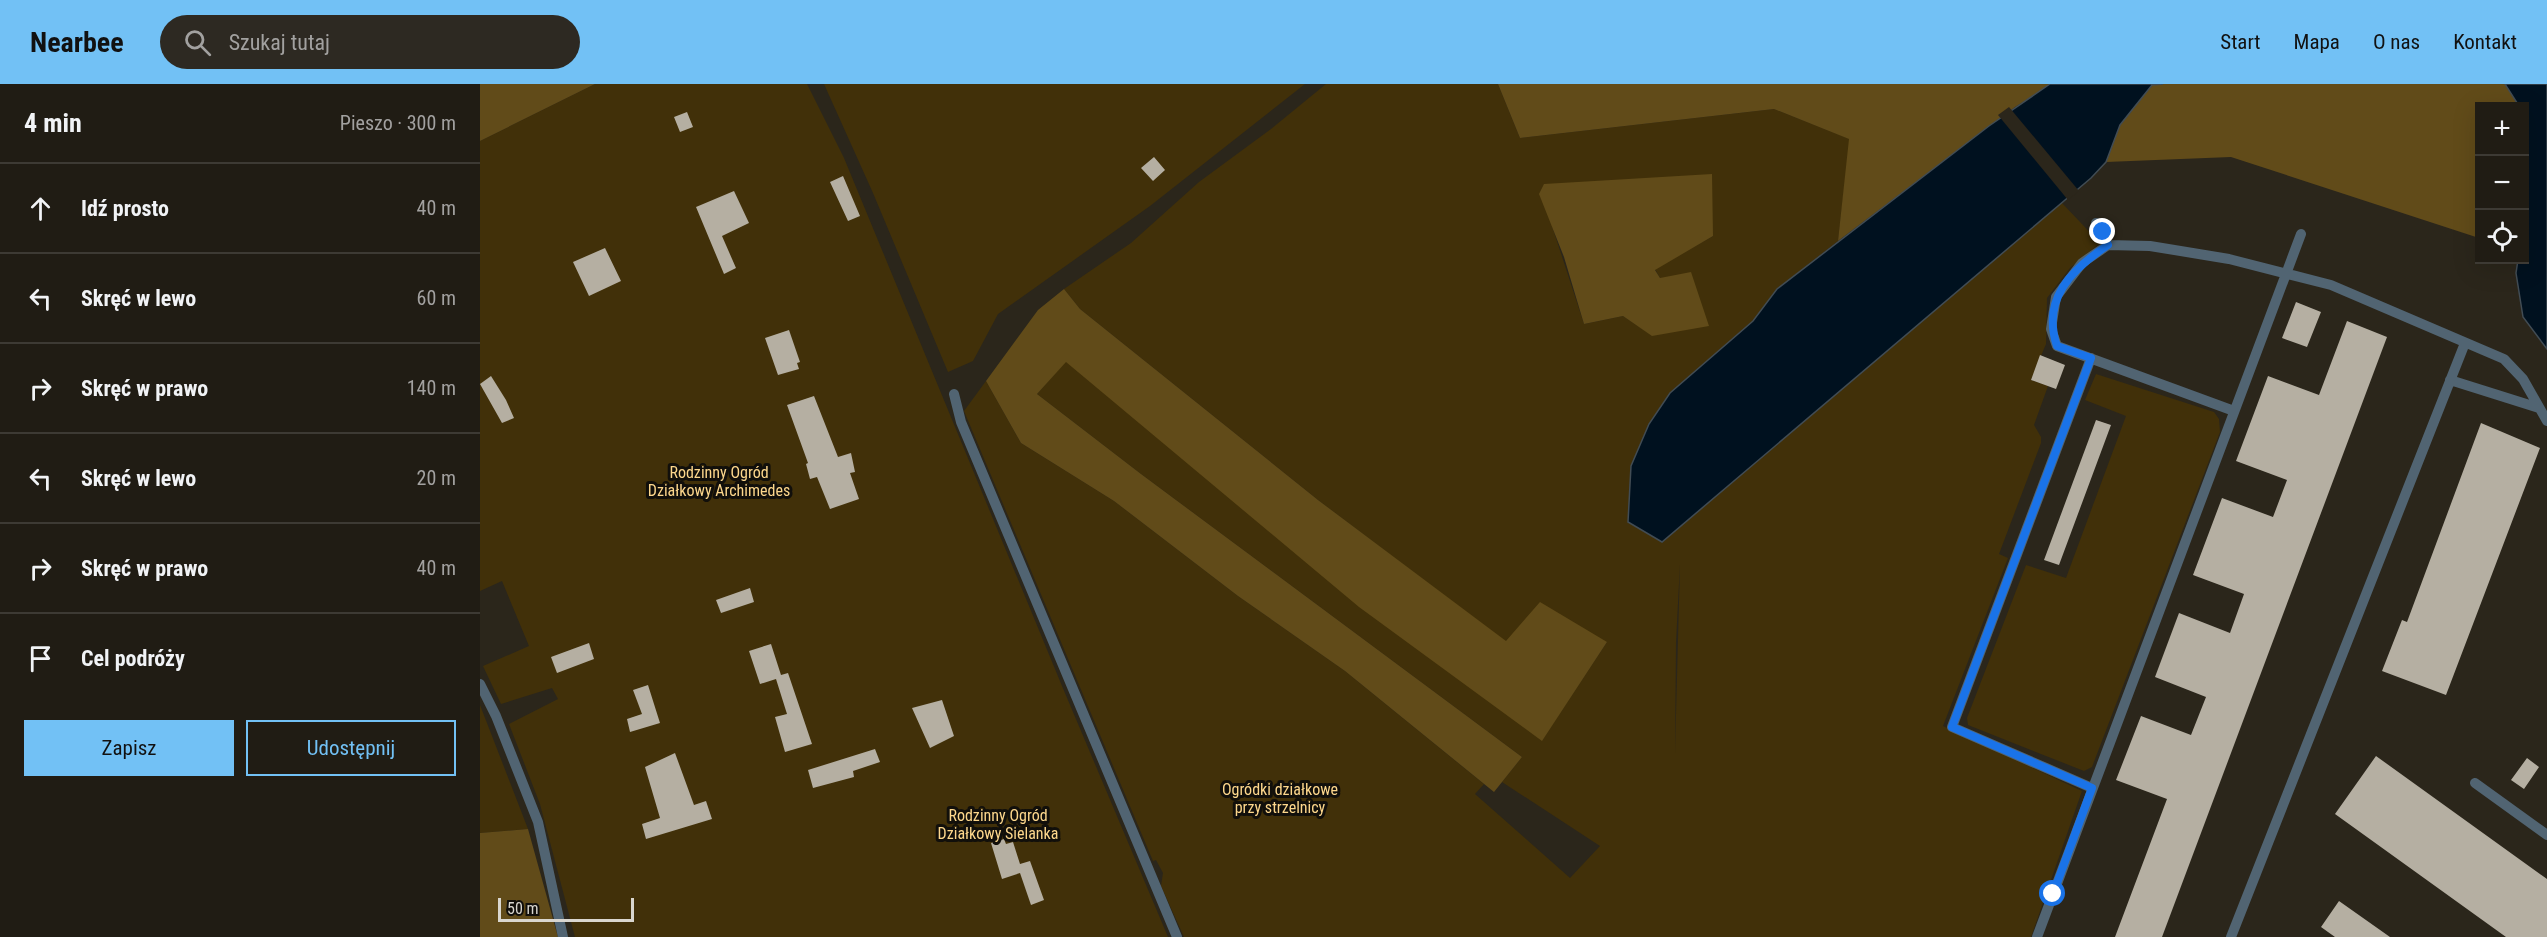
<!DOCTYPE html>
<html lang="pl">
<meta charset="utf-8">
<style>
:root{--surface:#201c14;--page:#2d2922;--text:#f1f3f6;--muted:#a2a1a0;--line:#3d3a34;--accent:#72c1f5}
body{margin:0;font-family:"Roboto Condensed",sans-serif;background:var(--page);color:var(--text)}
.controls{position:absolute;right:18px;top:18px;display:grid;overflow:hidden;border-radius:0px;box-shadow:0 6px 24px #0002}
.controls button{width:54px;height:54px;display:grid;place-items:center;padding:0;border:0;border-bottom:2px solid var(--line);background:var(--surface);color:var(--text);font:30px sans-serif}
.scale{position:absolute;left:18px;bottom:15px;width:136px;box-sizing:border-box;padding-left:6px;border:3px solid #d9d6cf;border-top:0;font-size:16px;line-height:21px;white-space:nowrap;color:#d9d6cf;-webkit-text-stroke:4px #110f0b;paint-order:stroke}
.stop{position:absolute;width:18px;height:18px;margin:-14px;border:4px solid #1a73e8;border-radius:50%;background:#fff}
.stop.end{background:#1a73e8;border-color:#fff;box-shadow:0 2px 6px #0008}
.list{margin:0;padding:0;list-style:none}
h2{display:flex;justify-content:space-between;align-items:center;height:78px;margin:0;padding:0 24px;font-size:26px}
h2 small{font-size:20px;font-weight:400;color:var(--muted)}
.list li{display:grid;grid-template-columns:39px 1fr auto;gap:18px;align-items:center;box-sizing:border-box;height:90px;padding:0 24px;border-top:2px solid var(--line)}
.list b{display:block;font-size:22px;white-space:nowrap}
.list em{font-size:20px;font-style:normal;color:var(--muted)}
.actions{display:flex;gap:12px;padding:18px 24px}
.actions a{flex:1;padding:14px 0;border:2px solid var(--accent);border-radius:0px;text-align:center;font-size:21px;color:var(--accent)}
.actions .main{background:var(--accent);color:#111}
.icon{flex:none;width:33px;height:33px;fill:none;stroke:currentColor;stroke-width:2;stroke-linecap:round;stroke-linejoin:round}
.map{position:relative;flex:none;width:2067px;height:853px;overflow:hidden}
header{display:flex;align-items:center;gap:36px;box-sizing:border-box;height:84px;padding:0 30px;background:var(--accent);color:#111}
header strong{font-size:28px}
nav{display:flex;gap:33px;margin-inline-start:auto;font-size:21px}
.search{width:420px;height:54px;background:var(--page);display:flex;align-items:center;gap:15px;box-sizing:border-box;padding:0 21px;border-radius:33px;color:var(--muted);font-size:22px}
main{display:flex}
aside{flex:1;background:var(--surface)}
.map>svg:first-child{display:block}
.green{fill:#413009;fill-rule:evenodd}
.forest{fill:#614b19}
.water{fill:#00111f;stroke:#414c54;stroke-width:1.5}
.pier{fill:#2b261b}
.building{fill:#b5afa2}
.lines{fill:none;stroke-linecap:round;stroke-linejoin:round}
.lane{stroke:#516472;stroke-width:10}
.route{stroke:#1a73e8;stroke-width:8}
.labels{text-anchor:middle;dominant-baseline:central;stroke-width:6;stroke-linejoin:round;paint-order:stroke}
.park-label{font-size:16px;fill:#fdd78c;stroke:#110f0b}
</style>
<header>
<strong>Nearbee</strong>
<div class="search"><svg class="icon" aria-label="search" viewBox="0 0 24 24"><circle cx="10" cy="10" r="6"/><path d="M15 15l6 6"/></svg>Szukaj tutaj</div>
<nav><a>Start</a><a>Mapa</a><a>O nas</a><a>Kontakt</a></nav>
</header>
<main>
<aside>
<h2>4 min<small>Pieszo · 300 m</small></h2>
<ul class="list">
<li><svg class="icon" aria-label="ahead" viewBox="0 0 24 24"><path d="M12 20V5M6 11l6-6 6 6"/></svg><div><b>Idź prosto</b></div><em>40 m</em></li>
<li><svg class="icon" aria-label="left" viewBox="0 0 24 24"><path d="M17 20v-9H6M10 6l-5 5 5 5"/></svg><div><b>Skręć w lewo</b></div><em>60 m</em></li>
<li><svg class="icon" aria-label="right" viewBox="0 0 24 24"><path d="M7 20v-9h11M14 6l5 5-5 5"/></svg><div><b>Skręć w prawo</b></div><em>140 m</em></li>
<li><svg class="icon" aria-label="left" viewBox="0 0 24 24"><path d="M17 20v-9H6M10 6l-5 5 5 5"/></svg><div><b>Skręć w lewo</b></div><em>20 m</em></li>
<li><svg class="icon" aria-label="right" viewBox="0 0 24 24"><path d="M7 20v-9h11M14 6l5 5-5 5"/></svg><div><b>Skręć w prawo</b></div><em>40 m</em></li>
<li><svg class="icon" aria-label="arrive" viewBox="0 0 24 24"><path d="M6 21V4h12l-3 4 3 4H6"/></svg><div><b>Cel podróży</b></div></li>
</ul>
<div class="actions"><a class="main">Zapisz</a><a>Udostępnij</a></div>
</aside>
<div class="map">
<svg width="2067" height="853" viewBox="0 0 2067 853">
<rect width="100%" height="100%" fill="#2b261b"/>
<path class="green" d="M 115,0 L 327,0 L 364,74 L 582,602 L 688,853 L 95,853 L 60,720 L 29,640 L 78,615 L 72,604 L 21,620 L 3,582 L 49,562 L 22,497 L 0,507 L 0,57 Z
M 344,0 L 825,0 L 670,122 L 518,230 L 493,277 L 468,288 L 393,109 Z
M 846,0 L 1018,0 L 1040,54 L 1294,25 L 1370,55 L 1358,157 L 1297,205 L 1273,237 L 1190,309 L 1169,340 L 1151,382 L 1182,458 L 1581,118 L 1620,159 L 1590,184 L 1567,214 L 1566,260 L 1551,296 L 1568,302 L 1554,341 L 1561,353 L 1561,359 L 1519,470 L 1528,474 L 1463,642 L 1602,707 L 1551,853 L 704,853 L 681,802 L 683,789 L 676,776 L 673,777 L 484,327 L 506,297 L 541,359 L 634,417 L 758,512 L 865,587 L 1004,700 L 995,710 L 1090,794 L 1120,762 L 1022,698 L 1042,673 L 661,390 L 557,310 L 586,277 L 879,522 L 1062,656 L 1127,558 L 1026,558 L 838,416 L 600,225 L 584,205 L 651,159 L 719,98 L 791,45 ZM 1072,142 L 1233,152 L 1175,185 L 1180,194 L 1173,252 L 1143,232 L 1104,240 ZM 1200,480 L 1195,669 L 1196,558 Z
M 1616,290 L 1734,328 L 1739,335 L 1740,348 L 1612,683 L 1604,687 L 1488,641 L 1487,634 L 1546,481 L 1586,494 L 1646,332 L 1605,316 Z
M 0,621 L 48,745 L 0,749 Z"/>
<path class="forest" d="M 0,0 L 115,0 L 0,57 Z
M 1018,0 L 1572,0 L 1535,23 L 1358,157 L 1369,55 L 1294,25 L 1040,54 Z
M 1683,0 L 2025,0 L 2039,22 L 2000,22 L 1999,154 L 1751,73 L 1626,78 L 1640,41 L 1672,1 Z
M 1232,90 L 1233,152 L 1175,186 L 1180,194 L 1211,188 L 1229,242 L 1172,252 L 1143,232 L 1104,240 L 1084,173 L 1059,110 L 1064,100 Z
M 584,205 L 600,225 L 838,416 L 1026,557 L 1060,518 L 1127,558 L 1062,657 L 879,523 L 586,278 L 557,310 L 661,390 L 1042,673 L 1014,708 L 865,587 L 758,512 L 634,417 L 541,359 L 506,297 L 558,226 Z
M 48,745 L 78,853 L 0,853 L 0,749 Z"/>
<path class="water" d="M 1570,0 L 1683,0 L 1672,1 L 1640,41 L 1626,78 L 1611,94 L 1182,458 L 1148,438 L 1151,382 L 1169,340 L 1190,309 L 1273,237 L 1297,205 L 1509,42 Z
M 2025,0 L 2067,0 L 2067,265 L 2043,233 L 2036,189 L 2038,176 L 2044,176 L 2044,22 L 2039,22 Z"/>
<path class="pier" d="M 1529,23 L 1599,107 L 1588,116 L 1518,31 Z"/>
<path class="building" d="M 207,28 L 213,43 L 200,48 L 194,33 Z
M 674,73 L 685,86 L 673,97 L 661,84 Z
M 363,92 L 380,132 L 368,137 L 350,98 Z
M 254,107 L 269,139 L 242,152 L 256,184 L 244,190 L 216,123 Z
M 125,164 L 141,197 L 109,212 L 93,178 Z
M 1816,218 L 1841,228 L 1827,263 L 1802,254 Z
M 1867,237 L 1907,253 L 1682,853 L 1635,853 L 1687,715 L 1636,696 L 1661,632 L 1711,651 L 1726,613 L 1675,593 L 1699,529 L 1750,549 L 1764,510 L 1713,491 L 1742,414 L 1793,433 L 1807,396 L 1756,377 L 1788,292 L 1839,311 Z
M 309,246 L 320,278 L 317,279 L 319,285 L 298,291 L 285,254 Z
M 1560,271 L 1585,281 L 1576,305 L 1551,296 Z
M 11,292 L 26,316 L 34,334 L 22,339 L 0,300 Z
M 334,312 L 358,373 L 371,369 L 375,388 L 370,389 L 379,415 L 350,425 L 337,393 L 330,395 L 326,380 L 328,379 L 307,321 Z
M 1616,336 L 1631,341 L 1579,481 L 1564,476 Z
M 2001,339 L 2060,364 L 1966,611 L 1902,587 L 1922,536 L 1927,538 Z
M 270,504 L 274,518 L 241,529 L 236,516 Z
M 109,559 L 114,575 L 77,589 L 71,573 Z
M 291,560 L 301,591 L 308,589 L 332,660 L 305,668 L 295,633 L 307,630 L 296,595 L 280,600 L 269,567 Z
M 168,601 L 180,639 L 150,648 L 147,635 L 162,630 L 153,606 Z
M 462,616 L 474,652 L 450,664 L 432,624 Z
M 395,665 L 400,678 L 373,687 L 374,693 L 333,704 L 328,686 Z
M 195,669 L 214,721 L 226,717 L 232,735 L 166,755 L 162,740 L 180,734 L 165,683 Z
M 1896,672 L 2067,795 L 2067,853 L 2026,853 L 1855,730 Z
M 2047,674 L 2059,683 L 2044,705 L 2031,696 Z
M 524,755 L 526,760 L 533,758 L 540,780 L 550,777 L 564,816 L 551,821 L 540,789 L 522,795 L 511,759 Z
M 1859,817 L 1910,853 L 1855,853 L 1841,843 Z"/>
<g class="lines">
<path class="lane" d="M 1616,139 L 1623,148 L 1628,161
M 1611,274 L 1472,643 L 1612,704
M 1970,296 L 2059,324
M 474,310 L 481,338 L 697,853
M 1754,327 L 1577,262 L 1571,245 L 1576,213 L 1602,179 L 1628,161 L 1670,162 L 1749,175 L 1851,201 L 2024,275 L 2043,295 L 2067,337
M 0,600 L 16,632 L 58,738 L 83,853
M 1995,699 L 2067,751
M 1557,853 L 1821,150
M 1751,853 L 1985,259"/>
</g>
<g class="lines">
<path class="route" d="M 1573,810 L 1612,704 L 1472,643 L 1611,274 L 1577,262 C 1561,215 1592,185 1628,161 L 1623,148"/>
</g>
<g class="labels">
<g class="park-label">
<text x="239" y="388">Rodzinny Ogród<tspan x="239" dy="18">Działkowy Archimedes</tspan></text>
<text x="800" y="705">Ogródki działkowe<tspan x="800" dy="18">przy strzelnicy</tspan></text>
<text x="518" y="731">Rodzinny Ogród<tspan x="518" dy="18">Działkowy Sielanka</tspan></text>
</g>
</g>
</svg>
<div class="controls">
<button>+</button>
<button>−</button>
<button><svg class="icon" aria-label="locate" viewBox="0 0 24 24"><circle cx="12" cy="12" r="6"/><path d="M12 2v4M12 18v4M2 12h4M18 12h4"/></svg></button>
</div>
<div class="scale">50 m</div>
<div class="stop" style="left:1573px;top:810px"></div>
<div class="stop end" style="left:1623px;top:148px"></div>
</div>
</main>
